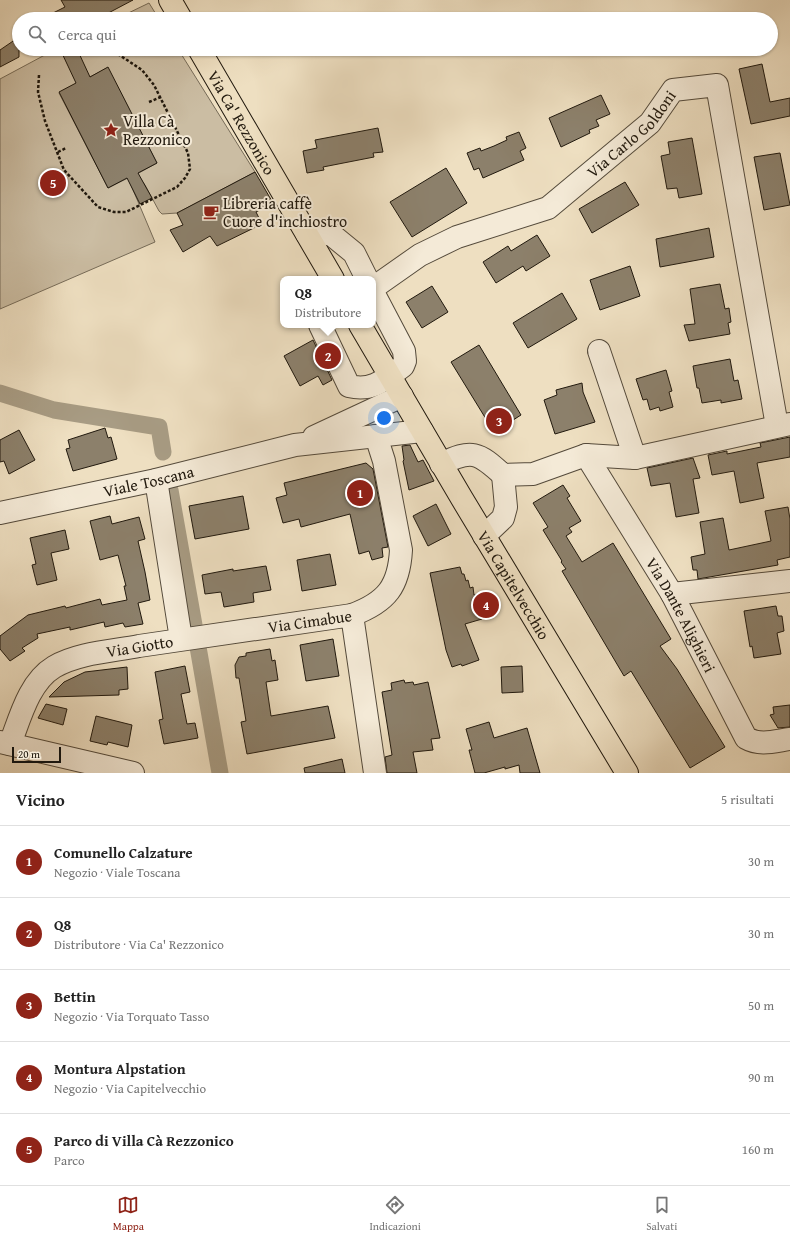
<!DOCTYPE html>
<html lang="it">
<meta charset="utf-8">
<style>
:root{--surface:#fff;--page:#f6f6f6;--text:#222;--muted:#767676;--line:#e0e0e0;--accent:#8f2418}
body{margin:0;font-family:"Gentium Book Plus",serif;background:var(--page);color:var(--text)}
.scale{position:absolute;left:12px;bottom:10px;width:49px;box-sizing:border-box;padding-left:4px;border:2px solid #21190e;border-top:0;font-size:11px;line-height:14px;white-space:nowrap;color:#21190e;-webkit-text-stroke:3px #f4ead7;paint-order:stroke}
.you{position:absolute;left:384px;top:418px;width:14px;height:14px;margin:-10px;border:3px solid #fff;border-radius:50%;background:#1a73e8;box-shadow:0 0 0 6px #1a73e833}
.badge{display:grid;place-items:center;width:26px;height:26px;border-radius:50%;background:var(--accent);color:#fff;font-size:13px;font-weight:700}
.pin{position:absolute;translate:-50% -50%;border:2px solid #fff;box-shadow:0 1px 4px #0006}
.popup{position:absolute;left:280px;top:276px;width:96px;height:52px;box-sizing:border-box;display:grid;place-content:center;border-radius:8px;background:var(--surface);filter:drop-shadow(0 1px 3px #0005);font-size:13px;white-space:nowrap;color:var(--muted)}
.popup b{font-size:15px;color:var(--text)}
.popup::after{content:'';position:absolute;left:50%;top:100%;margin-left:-8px;border:8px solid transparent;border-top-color:var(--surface)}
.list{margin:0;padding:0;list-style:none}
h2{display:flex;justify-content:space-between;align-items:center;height:52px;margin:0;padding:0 16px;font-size:17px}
h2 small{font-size:13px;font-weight:400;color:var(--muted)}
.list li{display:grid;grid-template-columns:26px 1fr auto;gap:12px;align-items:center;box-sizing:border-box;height:72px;padding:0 16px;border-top:1px solid var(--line)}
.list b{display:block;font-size:15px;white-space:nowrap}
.list p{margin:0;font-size:13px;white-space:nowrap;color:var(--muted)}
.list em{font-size:13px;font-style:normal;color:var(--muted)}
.icon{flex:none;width:22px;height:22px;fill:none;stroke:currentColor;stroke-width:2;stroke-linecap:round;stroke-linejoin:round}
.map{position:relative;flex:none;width:790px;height:773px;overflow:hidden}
.search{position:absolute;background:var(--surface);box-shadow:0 1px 3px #0004;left:12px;right:12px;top:12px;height:44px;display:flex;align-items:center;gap:10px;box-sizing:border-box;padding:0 14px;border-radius:22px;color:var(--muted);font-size:15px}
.sheet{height:412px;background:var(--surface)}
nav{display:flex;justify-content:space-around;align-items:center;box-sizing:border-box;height:56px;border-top:1px solid var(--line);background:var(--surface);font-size:11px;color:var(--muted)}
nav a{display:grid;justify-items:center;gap:2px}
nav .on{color:var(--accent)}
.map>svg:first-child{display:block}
.green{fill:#cbbda3;stroke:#766b58}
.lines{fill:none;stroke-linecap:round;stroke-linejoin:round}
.canal{stroke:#a89c84;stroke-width:17}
.building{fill:#8c806b;stroke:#21190e}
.minor-casing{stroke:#544a3b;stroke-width:24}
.major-casing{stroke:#21190e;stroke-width:24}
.path{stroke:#21190e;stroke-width:2.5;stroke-dasharray:3 2;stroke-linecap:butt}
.minor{stroke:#f4ead7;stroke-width:22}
.major{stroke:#eedfc1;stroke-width:22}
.labels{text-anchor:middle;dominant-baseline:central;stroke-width:4;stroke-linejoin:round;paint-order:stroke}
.poi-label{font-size:16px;fill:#21190e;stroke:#f4ead7;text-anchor:start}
.street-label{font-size:16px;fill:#21190e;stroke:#f4ead7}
</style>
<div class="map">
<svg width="790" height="773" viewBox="0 0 790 773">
<rect width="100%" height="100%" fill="#eedfc1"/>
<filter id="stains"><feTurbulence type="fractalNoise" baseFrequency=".005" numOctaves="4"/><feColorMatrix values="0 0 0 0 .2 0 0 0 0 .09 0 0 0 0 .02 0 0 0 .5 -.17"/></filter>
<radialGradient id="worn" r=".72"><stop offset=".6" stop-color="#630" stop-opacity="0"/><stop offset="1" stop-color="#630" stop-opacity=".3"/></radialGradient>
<path class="green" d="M 149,3 L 159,19 L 116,19 Z
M 56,49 L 63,49 L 79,82 L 59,93 L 108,188 L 128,178 L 155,242 L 0,309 L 0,79 Z
M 75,49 L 178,49 L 255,172 L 177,213 L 162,214 L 159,211 L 145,185 L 137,174 L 157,163 L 107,68 L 88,78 Z"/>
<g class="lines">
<path class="canal" d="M 0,393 L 54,410 L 159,427 L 163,452
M 170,490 L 194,625
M 198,647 L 220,773"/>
</g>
<path class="building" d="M 61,0 L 133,0 L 97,19 L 41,19 L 65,7 Z
M 19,37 L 19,57 L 0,67 L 0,50 Z
M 60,49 L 77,49 L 90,77 L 108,67 L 157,163 L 138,173 L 152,198 L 140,204 L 127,178 L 108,188 L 59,92 L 76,83 Z
M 762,64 L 770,102 L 790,98 L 790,116 L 751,124 L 739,69 Z
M 601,95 L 610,114 L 596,120 L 599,126 L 589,130 L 590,133 L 561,147 L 549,118 Z
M 378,128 L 383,152 L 373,153 L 374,157 L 323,167 L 324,170 L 307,173 L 303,151 L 317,148 L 315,140 Z
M 519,132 L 526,148 L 520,151 L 524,160 L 483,178 L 479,168 L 474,170 L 467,153 L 480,148 L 481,151 L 494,146 L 507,140 L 506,137 Z
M 692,138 L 702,194 L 679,198 L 677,188 L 667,189 L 661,156 L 670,154 L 668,142 Z
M 780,153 L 790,205 L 764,210 L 754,157 Z
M 446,168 L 467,203 L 412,237 L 390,202 Z
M 255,172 L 273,203 L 256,212 L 262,224 L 217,246 L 210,236 L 183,252 L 170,230 L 183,225 L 177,213 Z
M 625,182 L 639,205 L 592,233 L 579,209 Z
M 709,228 L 714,257 L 660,267 L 656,239 Z
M 537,235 L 550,256 L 526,271 L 523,266 L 496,283 L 483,262 L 508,246 L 511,251 Z
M 630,266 L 640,296 L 600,310 L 590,280 Z
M 720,284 L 725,309 L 729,308 L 731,322 L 728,323 L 730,334 L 689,341 L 684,325 L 695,324 L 690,289 Z
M 432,286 L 448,312 L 422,328 L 406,302 Z
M 562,293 L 577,319 L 528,348 L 513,323 Z
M 313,340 L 332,380 L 323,385 L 318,376 L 300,386 L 284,356 Z
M 479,345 L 521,415 L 494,432 L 451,362 Z
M 730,359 L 734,381 L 738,380 L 742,399 L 721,403 L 721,400 L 702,403 L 699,388 L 697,388 L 693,366 Z
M 666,370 L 672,391 L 669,392 L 673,407 L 660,411 L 659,407 L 650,410 L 647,399 L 643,400 L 636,379 Z
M 582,383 L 583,392 L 595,422 L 555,434 L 544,400 L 557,395 L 556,390 Z
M 105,428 L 108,438 L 111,437 L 117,459 L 73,471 L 66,449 L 70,448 L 68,440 Z
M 19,430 L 35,460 L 9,474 L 4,461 L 0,462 L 0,440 Z
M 790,437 L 790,457 L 757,463 L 764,498 L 740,503 L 734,471 L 712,475 L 708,455 L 727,451 L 727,454 L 761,447 L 760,443 Z
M 410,445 L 418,462 L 423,460 L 434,481 L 409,490 L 403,461 L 404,460 L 402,446 Z
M 693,458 L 700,478 L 693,479 L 699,513 L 676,517 L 670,483 L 651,486 L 647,468 Z
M 366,463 L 373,469 L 388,547 L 382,548 L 383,557 L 372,560 L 369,551 L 359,554 L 350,514 L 301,527 L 299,519 L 283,523 L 276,498 L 287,495 L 284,483 Z
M 563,485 L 570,496 L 567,498 L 581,521 L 569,528 L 572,532 L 566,536 L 582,562 L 613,543 L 671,639 L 660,646 L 677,669 L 725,747 L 690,768 L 631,671 L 624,676 L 562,571 L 566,569 L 561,562 L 562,561 L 543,530 L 548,527 L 533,503 Z
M 243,496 L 249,529 L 195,539 L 189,506 Z
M 436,504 L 451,534 L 428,546 L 413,516 Z
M 788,507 L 790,519 L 790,557 L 777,560 L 778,565 L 698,579 L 697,570 L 693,570 L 691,557 L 705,554 L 700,522 L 723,518 L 729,550 L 771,541 L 765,511 Z
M 110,516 L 112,524 L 139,517 L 145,539 L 138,541 L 145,572 L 150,600 L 138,603 L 143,624 L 125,627 L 123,623 L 105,627 L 104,622 L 70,630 L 70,627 L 37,634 L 38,638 L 22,648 L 25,651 L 10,661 L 0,649 L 0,636 L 28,615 L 65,606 L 66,608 L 100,599 L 102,605 L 127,600 L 124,586 L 126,586 L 118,555 L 100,560 L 90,521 Z
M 65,530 L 69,549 L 51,553 L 57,580 L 37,585 L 32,565 L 36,564 L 30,538 Z
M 330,554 L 336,585 L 302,591 L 297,560 Z
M 266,566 L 271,590 L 253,593 L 254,602 L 224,607 L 221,592 L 205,594 L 202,575 L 233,569 L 233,571 Z
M 460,567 L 462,574 L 464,574 L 466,581 L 468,580 L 470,588 L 473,587 L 474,595 L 477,595 L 480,609 L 482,619 L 465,624 L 479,660 L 462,666 L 461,664 L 452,667 L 446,650 L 430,573 Z
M 776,606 L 778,616 L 782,616 L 784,631 L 777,633 L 781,654 L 754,658 L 752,646 L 750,647 L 744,611 Z
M 333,639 L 339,676 L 306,681 L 300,645 Z
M 270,649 L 272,661 L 275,660 L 278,680 L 266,682 L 271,716 L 328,706 L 335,738 L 247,754 L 241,722 L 246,721 L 239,678 L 236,678 L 235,665 L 239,657 L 246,656 L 246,653 Z
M 185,666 L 190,692 L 181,694 L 187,724 L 195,723 L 198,738 L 164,744 L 159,720 L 163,719 L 155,672 Z
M 522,666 L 523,692 L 502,693 L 501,667 Z
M 127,667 L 128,689 L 119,690 L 119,695 L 49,697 L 64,682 L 85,672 Z
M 404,680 L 405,683 L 413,682 L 414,685 L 428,682 L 440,738 L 431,739 L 433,750 L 413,752 L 417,773 L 387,773 L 385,757 L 392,755 L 382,692 L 392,690 L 391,683 Z
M 46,704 L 67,709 L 63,725 L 38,718 Z
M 790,705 L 790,727 L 778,728 L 770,715 L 774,714 L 773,707 Z
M 96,716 L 132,725 L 128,747 L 108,742 L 107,745 L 90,741 Z
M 489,722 L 494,738 L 527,728 L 540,773 L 520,773 L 519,765 L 505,769 L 505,767 L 484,773 L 475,773 L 469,750 L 472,750 L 466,729 Z
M 342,759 L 345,773 L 305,773 L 304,768 Z"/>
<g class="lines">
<defs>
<g id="minor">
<path d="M 307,234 L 321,233 L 332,235 L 354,253 L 367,279"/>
<path id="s1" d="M 373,288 L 420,255 L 457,237 L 548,208 L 650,123 L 673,90 L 717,85 L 777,426"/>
<path d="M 320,325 L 349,386 C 373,392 385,379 403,366 L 405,361 L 404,351 L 373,292"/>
<path d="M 599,351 L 635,458"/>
<path d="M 314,437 L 402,396"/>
<path id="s2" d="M 586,455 L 672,594 L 746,738 C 760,746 775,741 790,739"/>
<path d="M 441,464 C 472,449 478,452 503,475 L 533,474 L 586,455 L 635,458 L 790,424"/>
<path d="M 156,480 L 181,639"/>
<path id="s3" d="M 0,513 L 156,480 L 295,445 L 422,431"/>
<path d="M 484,536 L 503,518 L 506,507 L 503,475"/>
<path d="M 672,594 L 790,581"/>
<path d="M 352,615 C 387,602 399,586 401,550 L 384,461 L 376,436"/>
<path d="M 0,742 L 133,773"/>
<path id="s4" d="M 10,744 C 20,718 29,682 54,667 C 77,653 113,651 139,646 C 210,635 281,625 352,615 L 375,773"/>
</g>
<g id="major">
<path d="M 170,0 L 181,19"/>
<path id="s5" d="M 199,49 L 333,279"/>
<path id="s6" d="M 360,325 L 461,497 L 627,773"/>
</g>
</defs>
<use href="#minor" class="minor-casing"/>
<use href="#major" class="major-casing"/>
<path class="path" d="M 39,75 L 38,92 L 45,121 L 64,170 L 98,207 L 114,212 L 126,212 L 177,187 L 185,178 L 190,169 L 188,153 L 154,85 L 142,70 L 127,60 L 116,53 L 91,49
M 149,102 L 161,97
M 58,152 L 66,148"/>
<use href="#minor" class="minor"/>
<use href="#major" class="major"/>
</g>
<defs>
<symbol id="sight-bare" viewBox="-9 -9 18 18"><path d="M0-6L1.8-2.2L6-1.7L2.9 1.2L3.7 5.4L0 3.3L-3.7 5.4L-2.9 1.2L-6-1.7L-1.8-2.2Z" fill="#8f2418" stroke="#f4ead7" stroke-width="2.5" paint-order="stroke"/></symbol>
<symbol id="cafe-bare" viewBox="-9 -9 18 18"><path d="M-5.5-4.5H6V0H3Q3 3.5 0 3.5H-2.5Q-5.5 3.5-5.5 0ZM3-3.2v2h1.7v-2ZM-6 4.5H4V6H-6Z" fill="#8f2418" stroke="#f4ead7" stroke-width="2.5" paint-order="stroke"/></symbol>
</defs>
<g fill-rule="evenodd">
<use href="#sight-bare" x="100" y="119" width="22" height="22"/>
<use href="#cafe-bare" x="200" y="201" width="22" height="22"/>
</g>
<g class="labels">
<g class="poi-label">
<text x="123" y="121">Villa Cà<tspan x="123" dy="18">Rezzonico</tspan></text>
<text x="223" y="203">Libreria caffè<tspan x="223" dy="18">Cuore d'inchiostro</tspan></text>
</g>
<g class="street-label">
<text stroke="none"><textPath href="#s5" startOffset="85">Via Ca' Rezzonico</textPath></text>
<text stroke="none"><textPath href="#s1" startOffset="306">Via Carlo Goldoni</textPath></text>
<text stroke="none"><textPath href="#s3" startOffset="152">Viale Toscana</textPath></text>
<text stroke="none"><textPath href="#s6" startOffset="302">Via Capitelvecchio</textPath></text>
<text stroke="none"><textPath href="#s2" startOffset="186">Via Dante Alighieri</textPath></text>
<text stroke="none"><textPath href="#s4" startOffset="351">Via Cimabue</textPath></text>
<text stroke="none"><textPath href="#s4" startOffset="179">Via Giotto</textPath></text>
</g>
</g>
<rect width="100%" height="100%" filter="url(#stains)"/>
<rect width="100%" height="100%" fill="url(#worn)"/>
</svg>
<div class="scale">20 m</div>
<div class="you"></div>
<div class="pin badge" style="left:360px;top:493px">1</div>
<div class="pin badge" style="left:328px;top:356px">2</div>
<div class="popup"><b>Q8</b>Distributore</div>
<div class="pin badge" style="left:499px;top:421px">3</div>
<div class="pin badge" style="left:486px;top:605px">4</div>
<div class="pin badge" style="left:53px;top:183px">5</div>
<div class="search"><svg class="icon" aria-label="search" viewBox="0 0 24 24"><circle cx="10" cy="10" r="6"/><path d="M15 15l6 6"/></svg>Cerca qui</div>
</div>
<section class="sheet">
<h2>Vicino<small>5 risultati</small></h2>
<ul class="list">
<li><span class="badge">1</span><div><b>Comunello Calzature</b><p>Negozio · Viale Toscana</p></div><em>30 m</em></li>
<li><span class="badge">2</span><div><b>Q8</b><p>Distributore · Via Ca' Rezzonico</p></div><em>30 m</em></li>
<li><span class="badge">3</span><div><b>Bettin</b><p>Negozio · Via Torquato Tasso</p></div><em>50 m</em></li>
<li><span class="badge">4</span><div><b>Montura Alpstation</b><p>Negozio · Via Capitelvecchio</p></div><em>90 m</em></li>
<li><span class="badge">5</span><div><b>Parco di Villa Cà Rezzonico</b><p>Parco</p></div><em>160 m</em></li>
</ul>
</section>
<nav>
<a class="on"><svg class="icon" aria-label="map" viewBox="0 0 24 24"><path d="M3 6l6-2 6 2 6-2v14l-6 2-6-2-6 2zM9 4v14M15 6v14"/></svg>Mappa</a>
<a><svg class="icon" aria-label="directions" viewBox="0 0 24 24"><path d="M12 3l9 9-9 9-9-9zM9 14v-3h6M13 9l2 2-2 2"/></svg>Indicazioni</a>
<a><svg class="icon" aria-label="saved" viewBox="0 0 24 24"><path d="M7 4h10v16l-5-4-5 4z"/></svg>Salvati</a>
</nav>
